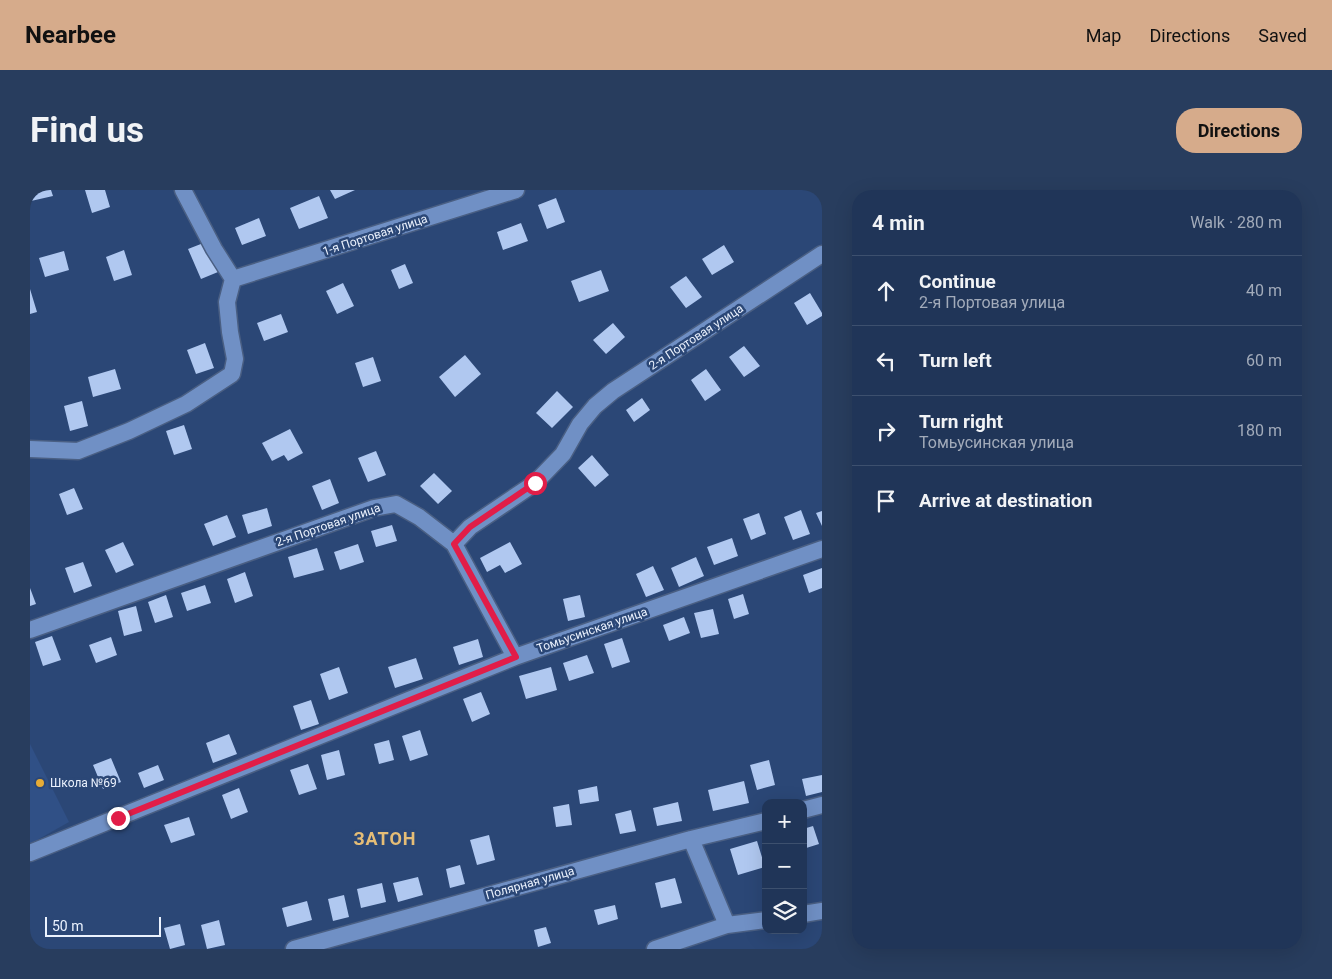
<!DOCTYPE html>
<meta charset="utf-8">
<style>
:root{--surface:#203558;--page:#283d5e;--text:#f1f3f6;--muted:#a2abba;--line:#3d506e;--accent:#d6ab8b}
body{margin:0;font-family:Roboto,sans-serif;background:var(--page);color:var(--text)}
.controls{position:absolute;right:15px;bottom:15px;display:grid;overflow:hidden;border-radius:10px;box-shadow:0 5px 20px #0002}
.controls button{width:45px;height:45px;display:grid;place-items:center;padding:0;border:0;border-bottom:1px solid var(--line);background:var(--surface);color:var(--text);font:25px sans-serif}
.scale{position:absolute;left:15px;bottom:12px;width:116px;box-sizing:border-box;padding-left:5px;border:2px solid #ebf2fe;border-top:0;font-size:14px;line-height:18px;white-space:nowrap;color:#ebf2fe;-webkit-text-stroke:4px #2b4776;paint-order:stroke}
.stop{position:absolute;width:15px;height:15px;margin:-11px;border:4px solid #e11d48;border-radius:50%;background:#fff}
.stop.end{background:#e11d48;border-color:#fff;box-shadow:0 1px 5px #0008}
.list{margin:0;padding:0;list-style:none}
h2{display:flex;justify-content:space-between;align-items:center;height:65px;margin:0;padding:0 20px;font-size:21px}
h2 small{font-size:16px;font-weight:400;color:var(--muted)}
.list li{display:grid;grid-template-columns:32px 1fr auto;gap:15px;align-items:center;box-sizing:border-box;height:70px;padding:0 20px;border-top:1px solid var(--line)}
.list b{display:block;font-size:19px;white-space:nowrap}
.list p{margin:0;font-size:16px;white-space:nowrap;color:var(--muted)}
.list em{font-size:16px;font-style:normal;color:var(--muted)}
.icon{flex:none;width:28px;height:28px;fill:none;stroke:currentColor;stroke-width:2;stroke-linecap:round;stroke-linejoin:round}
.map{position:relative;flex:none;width:792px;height:759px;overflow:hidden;border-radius:20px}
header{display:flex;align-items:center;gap:30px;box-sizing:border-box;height:70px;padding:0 25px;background:var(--accent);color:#111}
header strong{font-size:24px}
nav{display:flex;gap:28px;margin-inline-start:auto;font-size:18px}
.intro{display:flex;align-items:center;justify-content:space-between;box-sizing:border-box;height:120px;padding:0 30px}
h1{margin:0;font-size:35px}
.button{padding:12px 22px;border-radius:20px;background:var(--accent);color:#111;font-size:18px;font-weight:700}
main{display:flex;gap:30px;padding:0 30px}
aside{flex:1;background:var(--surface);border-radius:20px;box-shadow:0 5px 20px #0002}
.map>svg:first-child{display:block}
.built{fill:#305086}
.building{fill:#b0c8f0}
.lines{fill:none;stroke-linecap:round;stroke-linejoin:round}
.minor-casing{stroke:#4a5f83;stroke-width:19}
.minor{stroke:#7090c5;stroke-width:16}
.route{stroke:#e11d48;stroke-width:6}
.poi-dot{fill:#e7ac36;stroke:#2b4776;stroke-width:2}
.labels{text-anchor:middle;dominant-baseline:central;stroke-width:5;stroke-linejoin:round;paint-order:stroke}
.street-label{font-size:12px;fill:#ebf2fe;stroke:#2b4776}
.poi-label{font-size:12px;fill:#ebf2fe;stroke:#2b4776;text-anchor:start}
.district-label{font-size:18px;font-weight:bold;letter-spacing:1px;fill:#e5bd76;stroke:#2b4776}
</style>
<header>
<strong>Nearbee</strong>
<nav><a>Map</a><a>Directions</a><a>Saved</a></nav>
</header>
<div class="intro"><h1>Find us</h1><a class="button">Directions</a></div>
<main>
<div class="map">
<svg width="792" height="759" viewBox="0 0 792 759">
<rect width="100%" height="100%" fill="#2b4776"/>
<path class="built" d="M 0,554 L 39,632 L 0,654 Z"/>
<path class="building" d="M 0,0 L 21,0 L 23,6 L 1,11 Z
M 55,0 L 75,0 L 80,17 L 62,23 Z
M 300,0 L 325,0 L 305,9 Z
M 289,6 L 298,28 L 269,39 L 260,18 Z
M 526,8 L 535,32 L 517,39 L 508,15 Z
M 229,28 L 236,46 L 212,55 L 205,38 Z
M 491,33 L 498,51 L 473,60 L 467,42 Z
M 176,52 L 188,82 L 171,89 L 158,59 Z
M 694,55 L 704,72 L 682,85 L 672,69 Z
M 94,60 L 102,85 L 84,91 L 76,67 Z
M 34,61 L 39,80 L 15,87 L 9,68 Z
M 375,74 L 383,93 L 369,99 L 361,80 Z
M 571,80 L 579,101 L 549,112 L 541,91 Z
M 656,86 L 672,107 L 656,118 L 640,97 Z
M 313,93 L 324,116 L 307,124 L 296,101 Z
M 0,99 L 7,122 L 0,124 Z
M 780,103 L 792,123 L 792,126 L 777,135 L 764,113 Z
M 251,124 L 258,142 L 234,151 L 227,133 Z
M 583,133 L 595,147 L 576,164 L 563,150 Z
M 175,153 L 184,178 L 166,184 L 157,160 Z
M 714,156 L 730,176 L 714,187 L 699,167 Z
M 435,165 L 451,184 L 425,207 L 409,187 Z
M 343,167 L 351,191 L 333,197 L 325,173 Z
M 85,179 L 91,199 L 63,207 L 58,187 Z
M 676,179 L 691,200 L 675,211 L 661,190 Z
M 527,201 L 543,217 L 522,238 L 506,223 Z
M 612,208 L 620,220 L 604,232 L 596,220 Z
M 52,211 L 58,236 L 40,241 L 34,216 Z
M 154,235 L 162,259 L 144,265 L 136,241 Z
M 260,239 L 273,263 L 258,271 L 254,265 L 242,271 L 232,253 Z
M 346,261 L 356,285 L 338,292 L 328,268 Z
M 562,265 L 579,285 L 565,297 L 548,278 Z
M 404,283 L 422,301 L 408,314 L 390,296 Z
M 300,289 L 309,313 L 292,320 L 282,296 Z
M 44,298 L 53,319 L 37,325 L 29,304 Z
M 237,318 L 242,336 L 218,344 L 212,325 Z
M 771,320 L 780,344 L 763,350 L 754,327 Z
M 792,321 L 792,336 L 786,323 Z
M 729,323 L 736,344 L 721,350 L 713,329 Z
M 197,325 L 206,347 L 183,356 L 174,334 Z
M 362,335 L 367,351 L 346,357 L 341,341 Z
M 702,348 L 708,366 L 684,375 L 677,357 Z
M 93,352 L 104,375 L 86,383 L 75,360 Z
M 480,352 L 492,374 L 475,383 L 470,375 L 457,382 L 450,368 Z
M 328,354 L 334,372 L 310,380 L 304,362 Z
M 287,358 L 294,380 L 264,388 L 258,367 Z
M 666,367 L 674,386 L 649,397 L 641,378 Z
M 53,372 L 62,396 L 44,403 L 35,378 Z
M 623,376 L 634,400 L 616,407 L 606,384 Z
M 792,378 L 792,398 L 779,403 L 773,385 Z
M 215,382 L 223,406 L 205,413 L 197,389 Z
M 175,395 L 181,413 L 157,421 L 151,403 Z
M 0,398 L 6,414 L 0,416 Z
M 713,404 L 719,424 L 704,429 L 698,409 Z
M 136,405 L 143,427 L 125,433 L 118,412 Z
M 550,405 L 555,427 L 538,431 L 533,409 Z
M 106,416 L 112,441 L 94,446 L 88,421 Z
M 683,419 L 689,444 L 671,448 L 664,423 Z
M 654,427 L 660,443 L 639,451 L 633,435 Z
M 22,446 L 31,470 L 13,476 L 5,452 Z
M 81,447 L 87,465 L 66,473 L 59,455 Z
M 592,448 L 600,472 L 582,478 L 574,454 Z
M 448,449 L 453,467 L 429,475 L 423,457 Z
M 557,465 L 564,483 L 539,491 L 533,473 Z
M 386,468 L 393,489 L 365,498 L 358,477 Z
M 309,477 L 318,503 L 299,510 L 290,484 Z
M 521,477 L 527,500 L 496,509 L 489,486 Z
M 451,502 L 460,524 L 442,532 L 433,509 Z
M 281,510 L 289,534 L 271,540 L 263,516 Z
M 390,540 L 398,565 L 380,571 L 372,546 Z
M 199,544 L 207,564 L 183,573 L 176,553 Z
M 359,550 L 364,570 L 349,574 L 344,554 Z
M 309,560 L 315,585 L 297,590 L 291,565 Z
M 81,568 L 91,592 L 73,599 L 63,575 Z
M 739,570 L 745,595 L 727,600 L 720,575 Z
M 278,574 L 287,599 L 269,605 L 260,580 Z
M 128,575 L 134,590 L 114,598 L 108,583 Z
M 792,585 L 792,602 L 776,606 L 772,589 Z
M 714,591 L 719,613 L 683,621 L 678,600 Z
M 567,596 L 569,611 L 550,614 L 548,600 Z
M 209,598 L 218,622 L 201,629 L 192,605 Z
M 648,612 L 652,631 L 627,636 L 623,618 Z
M 539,614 L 542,635 L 526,637 L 523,617 Z
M 601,620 L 606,641 L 590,644 L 585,624 Z
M 159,627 L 165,645 L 141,653 L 134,635 Z
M 783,636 L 789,654 L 773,659 L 773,639 Z
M 459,645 L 465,670 L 447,675 L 440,650 Z
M 727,651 L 735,677 L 708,685 L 700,659 Z
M 430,675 L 435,694 L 420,698 L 416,679 Z
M 388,687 L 393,705 L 368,712 L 363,693 Z
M 645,688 L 652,713 L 631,718 L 625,693 Z
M 352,693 L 356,712 L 331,718 L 327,699 Z
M 314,705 L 319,727 L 303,731 L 298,709 Z
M 277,711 L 282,730 L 257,737 L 252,718 Z
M 585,715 L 588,729 L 568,735 L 564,720 Z
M 189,730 L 195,755 L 177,759 L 171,735 Z
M 150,734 L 155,755 L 140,759 L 134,738 Z
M 516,737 L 521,753 L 508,757 L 504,740 Z"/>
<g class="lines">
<defs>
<path id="minor" d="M 203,89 L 486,0
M 0,259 L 48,261 L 99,241 L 156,214 L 202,184 L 205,169 L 200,142 L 197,112 L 203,89 L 184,59 L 153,0
M 424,354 L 485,467
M 0,440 L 344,318 L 366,314 L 389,327 L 424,354 L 440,337 L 505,293 L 533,264 L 550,234 L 565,216 L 583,201 L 792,64
M 773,620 L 792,615
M 661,649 L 697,735
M 0,663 L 485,467 L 792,359
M 773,724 L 792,721
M 264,759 L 661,649 L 736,631
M 625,759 L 697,735 L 736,730"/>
</defs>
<use href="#minor" class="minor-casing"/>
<use href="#minor" class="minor"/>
</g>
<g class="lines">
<path class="route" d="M 88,628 L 486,467 L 424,354 L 440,337 L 505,293"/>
</g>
<circle class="poi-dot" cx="10" cy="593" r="5"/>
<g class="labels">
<g class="street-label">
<text transform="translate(345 45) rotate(-18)">1-я Портовая улица</text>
<text transform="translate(666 147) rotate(-33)">2-я Портовая улица</text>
<text transform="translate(298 335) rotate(-19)">2-я Портовая улица</text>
<text transform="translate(562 440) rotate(-19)">Томьусинская улица</text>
<text transform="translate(500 693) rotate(-16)">Полярная улица</text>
</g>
<g class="poi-label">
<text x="20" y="593">Школа №69</text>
</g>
<g class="district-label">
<text x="355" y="648">ЗАТОН</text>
</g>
</g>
</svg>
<div class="controls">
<button>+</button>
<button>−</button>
<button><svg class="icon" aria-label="layers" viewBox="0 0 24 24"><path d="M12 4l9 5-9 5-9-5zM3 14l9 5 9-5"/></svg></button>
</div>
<div class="scale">50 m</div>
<div class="stop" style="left:505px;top:293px"></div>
<div class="stop end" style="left:88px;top:628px"></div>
</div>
<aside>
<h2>4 min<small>Walk · 280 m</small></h2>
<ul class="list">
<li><svg class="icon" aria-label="ahead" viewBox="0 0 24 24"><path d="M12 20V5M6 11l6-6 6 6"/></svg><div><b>Continue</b><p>2-я Портовая улица</p></div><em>40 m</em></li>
<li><svg class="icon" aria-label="left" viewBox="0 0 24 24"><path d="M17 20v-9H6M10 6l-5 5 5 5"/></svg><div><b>Turn left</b></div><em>60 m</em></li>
<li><svg class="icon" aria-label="right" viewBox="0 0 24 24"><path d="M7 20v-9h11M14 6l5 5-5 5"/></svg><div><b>Turn right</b><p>Томьусинская улица</p></div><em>180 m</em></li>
<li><svg class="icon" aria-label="arrive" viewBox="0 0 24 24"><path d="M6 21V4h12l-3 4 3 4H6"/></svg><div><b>Arrive at destination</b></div></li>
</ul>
</aside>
</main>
